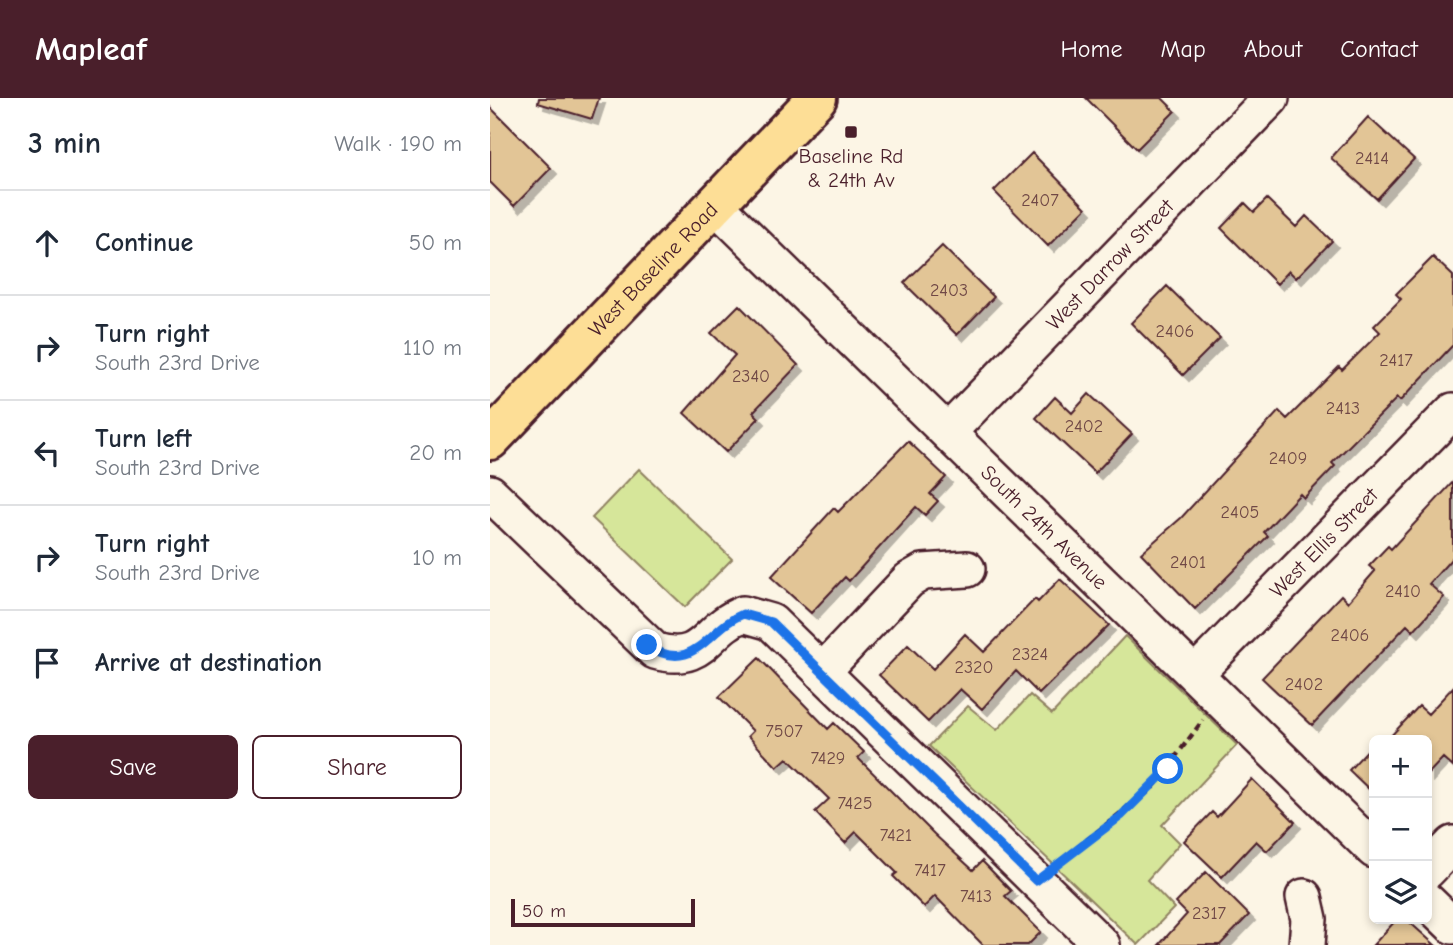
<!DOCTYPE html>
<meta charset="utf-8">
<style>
:root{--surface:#fff;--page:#f6f6f7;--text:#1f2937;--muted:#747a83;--line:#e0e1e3;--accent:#4a1f2b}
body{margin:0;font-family:"Comic Neue",sans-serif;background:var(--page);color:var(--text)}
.controls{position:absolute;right:21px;bottom:21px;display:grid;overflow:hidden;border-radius:10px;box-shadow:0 4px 10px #0003}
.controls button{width:63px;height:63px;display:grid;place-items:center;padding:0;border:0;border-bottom:2px solid var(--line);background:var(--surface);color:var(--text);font:35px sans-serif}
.scale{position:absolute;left:21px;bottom:18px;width:184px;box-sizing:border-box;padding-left:7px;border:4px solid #4a1f2b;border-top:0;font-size:19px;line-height:24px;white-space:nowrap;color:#4a1f2b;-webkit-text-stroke:5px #fcf5e5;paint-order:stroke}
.stop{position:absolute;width:21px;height:21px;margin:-16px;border:5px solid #1a73e8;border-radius:50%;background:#fff}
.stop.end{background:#1a73e8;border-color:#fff;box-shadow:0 2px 7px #0008}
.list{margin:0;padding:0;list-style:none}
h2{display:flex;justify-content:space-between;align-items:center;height:91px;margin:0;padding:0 28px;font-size:30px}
h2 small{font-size:23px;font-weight:400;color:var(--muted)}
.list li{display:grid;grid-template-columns:46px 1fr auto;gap:21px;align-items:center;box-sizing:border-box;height:105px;padding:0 28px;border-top:2px solid var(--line)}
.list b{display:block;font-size:26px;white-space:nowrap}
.list p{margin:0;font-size:23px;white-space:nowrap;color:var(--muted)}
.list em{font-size:23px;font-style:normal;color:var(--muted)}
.actions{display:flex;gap:14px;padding:21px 28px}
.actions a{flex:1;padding:16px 0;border:2px solid var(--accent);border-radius:10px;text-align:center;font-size:24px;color:var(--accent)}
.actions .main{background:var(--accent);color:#fff}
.icon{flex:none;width:38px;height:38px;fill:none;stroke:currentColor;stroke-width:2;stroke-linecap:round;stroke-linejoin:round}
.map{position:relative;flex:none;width:963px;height:847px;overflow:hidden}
header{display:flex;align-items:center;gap:42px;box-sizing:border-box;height:98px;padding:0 35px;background:var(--accent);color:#fff}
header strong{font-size:33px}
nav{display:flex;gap:38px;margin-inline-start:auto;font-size:24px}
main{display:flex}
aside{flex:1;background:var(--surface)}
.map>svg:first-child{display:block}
.green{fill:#d6e69a;stroke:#908262;stroke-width:2}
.building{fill:#e2c596;stroke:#4a1f2b;stroke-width:2;filter:url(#shadow)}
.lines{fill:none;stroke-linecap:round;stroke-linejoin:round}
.minor-casing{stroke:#4a1f2b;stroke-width:40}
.major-casing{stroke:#4a1f2b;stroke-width:44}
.path{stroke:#4a1f2b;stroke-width:4.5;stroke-dasharray:7 5;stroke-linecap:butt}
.minor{stroke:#fcf5e5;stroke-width:35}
.major{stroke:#fdde96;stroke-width:38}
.route{stroke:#1a73e8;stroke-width:9}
.poi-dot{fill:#4a1f2b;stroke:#fcf5e5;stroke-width:2.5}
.labels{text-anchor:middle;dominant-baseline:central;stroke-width:5;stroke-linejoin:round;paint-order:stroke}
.number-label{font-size:18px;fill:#704846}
.poi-label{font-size:21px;fill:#4a1f2b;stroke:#fcf5e5}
.street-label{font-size:21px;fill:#4a1f2b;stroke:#fcf5e5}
</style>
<header>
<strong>Mapleaf</strong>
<nav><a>Home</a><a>Map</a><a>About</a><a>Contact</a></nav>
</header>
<main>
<aside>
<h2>3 min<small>Walk · 190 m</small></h2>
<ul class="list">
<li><svg class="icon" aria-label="ahead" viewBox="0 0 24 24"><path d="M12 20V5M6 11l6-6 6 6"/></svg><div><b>Continue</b></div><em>50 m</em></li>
<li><svg class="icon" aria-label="right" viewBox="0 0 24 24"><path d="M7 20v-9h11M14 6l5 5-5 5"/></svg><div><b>Turn right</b><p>South 23rd Drive</p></div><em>110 m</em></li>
<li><svg class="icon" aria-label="left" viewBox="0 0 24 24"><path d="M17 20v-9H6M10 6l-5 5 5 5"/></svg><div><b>Turn left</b><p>South 23rd Drive</p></div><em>20 m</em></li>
<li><svg class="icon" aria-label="right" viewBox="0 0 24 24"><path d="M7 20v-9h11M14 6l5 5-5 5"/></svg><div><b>Turn right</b><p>South 23rd Drive</p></div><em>10 m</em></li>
<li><svg class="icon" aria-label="arrive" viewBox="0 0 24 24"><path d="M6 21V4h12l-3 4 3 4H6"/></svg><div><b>Arrive at destination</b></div></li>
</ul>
<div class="actions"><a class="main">Save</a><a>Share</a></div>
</aside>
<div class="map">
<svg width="963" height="847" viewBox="0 0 963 847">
<defs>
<filter id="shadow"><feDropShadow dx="6" dy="6" stdDeviation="0" flood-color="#0004"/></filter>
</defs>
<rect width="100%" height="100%" fill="#fcf5e5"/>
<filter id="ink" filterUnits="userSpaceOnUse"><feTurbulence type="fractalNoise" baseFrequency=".0143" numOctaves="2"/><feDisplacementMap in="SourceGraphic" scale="14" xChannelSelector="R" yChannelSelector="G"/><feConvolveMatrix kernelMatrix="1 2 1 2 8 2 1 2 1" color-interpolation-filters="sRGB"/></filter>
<g filter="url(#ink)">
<path class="green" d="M 149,371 L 242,461 L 195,509 L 102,420 Z
M 635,538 L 747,647 L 672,727 L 690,745 L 657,782 L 684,810 L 648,847 L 439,648 L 478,608 L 507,632 L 540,597 L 562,616 Z"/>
<path class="building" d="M 49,0 L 109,0 L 102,21 L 48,5 Z
M 596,0 L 672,0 L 685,13 L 647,51 Z
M 0,9 L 61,70 L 24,108 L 0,84 Z
M 878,19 L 924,61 L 887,101 L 841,60 Z
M 542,55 L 596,110 L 558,148 L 504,93 Z
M 777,101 L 806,129 L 816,118 L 842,143 L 806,180 L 799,173 L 787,186 L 731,130 L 755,105 L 764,114 Z
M 452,148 L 504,199 L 467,237 L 414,185 Z
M 943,159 L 963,178 L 963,247 L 910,303 L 907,300 L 842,365 L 845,368 L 814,400 L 810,396 L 774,434 L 778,438 L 705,511 L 651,455 L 691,420 L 789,313 L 797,321 L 849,269 L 852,272 L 890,234 L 884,228 L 911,201 L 906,196 Z
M 677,188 L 730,240 L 693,277 L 641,225 Z
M 249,207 L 308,267 L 263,314 L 269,320 L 236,354 L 194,315 L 245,257 L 221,235 Z
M 599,296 L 642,336 L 605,375 L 546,320 L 565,299 L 582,315 Z
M 418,343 L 456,379 L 440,396 L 448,403 L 435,417 L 426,409 L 359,483 L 355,479 L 321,515 L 281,479 L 344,410 L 348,414 Z
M 963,384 L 963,459 L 939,486 L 954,499 L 923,533 L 917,527 L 822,627 L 772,580 L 851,497 L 858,504 L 885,473 L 879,468 L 898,448 L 901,451 Z
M 570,481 L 619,527 L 549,596 L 526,573 L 492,611 L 470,591 L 438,624 L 389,577 L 418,547 L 443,571 L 475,536 L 494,554 L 545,501 L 548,504 Z
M 269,560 L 338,631 L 344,625 L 374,654 L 368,660 L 444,736 L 483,772 L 492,763 L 521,793 L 515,798 L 551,834 L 538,847 L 493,847 L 445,798 L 434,809 L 403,778 L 407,775 L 366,734 L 355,745 L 325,714 L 339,701 L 297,660 L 287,669 L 258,638 L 263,633 L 229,599 Z
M 963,589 L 963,669 L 953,660 L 937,677 L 937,642 L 897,642 L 929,608 L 938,616 Z
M 884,645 L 884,696 L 859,672 Z
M 762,681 L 805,724 L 777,753 L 766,743 L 732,779 L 694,743 L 722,714 L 727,719 Z
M 716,774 L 759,817 L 730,847 L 669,847 L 697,816 L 686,805 Z
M 907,821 L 916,821 L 945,847 L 883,847 Z"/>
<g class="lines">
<defs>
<g id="minor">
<path id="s1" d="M 224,106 L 884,752"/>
<path id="s2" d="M 458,334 L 781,0"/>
<path d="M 0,395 L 165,553 C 216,567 214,531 253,516 L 281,524 L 612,847"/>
<path d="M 332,574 L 419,482 L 433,474 L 477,471"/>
<path id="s3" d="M 705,576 L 963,313"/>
<path d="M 937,773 L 963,746"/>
<path d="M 814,799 L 819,821 L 817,847"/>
<path d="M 937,803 L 963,828"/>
</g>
<g id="major">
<path id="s4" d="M 0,342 L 327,0"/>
</g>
</defs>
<use href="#minor" class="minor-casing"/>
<use href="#major" class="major-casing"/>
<path class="path" d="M 569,765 L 663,689 L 713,622"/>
<use href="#minor" class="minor"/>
<use href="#major" class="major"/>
</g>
</g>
<g class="lines" filter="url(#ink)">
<path class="route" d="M 157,547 C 204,579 217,530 253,516 L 281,524 L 546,783 L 631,718 L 678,671"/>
</g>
<rect class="poi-dot" x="354" y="27" width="14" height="14" rx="3.5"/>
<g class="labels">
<g class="number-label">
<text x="882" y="60">2414</text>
<text x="550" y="102">2407</text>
<text x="459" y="192">2403</text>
<text x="685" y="233">2406</text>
<text x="906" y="262">2417</text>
<text x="261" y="278">2340</text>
<text x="853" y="310">2413</text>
<text x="594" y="328">2402</text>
<text x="798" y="360">2409</text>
<text x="750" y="414">2405</text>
<text x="698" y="464">2401</text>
<text x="913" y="493">2410</text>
<text x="860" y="537">2406</text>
<text x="540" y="556">2324</text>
<text x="484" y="569">2320</text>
<text x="814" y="586">2402</text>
<text x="294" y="633">7507</text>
<text x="338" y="660">7429</text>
<text x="365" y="705">7425</text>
<text x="406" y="737">7421</text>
<text x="440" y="772">7417</text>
<text x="486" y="798">7413</text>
<text x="719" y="815">2317</text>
</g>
<g class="poi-label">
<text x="361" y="58">Baseline Rd<tspan x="361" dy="24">&amp; 24th Av</tspan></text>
</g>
<g class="street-label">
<text stroke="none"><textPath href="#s2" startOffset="233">West Darrow Street</textPath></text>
<text stroke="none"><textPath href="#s4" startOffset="236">West Baseline Road</textPath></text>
<text stroke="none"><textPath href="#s1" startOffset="462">South 24th Avenue</textPath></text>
<text stroke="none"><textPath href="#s3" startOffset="184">West Ellis Street</textPath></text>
</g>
</g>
</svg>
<div class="controls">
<button>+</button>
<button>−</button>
<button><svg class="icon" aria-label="layers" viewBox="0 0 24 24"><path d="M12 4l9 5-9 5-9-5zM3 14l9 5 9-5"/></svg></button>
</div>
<div class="scale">50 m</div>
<div class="stop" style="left:678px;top:671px"></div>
<div class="stop end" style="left:157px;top:547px"></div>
</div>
</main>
